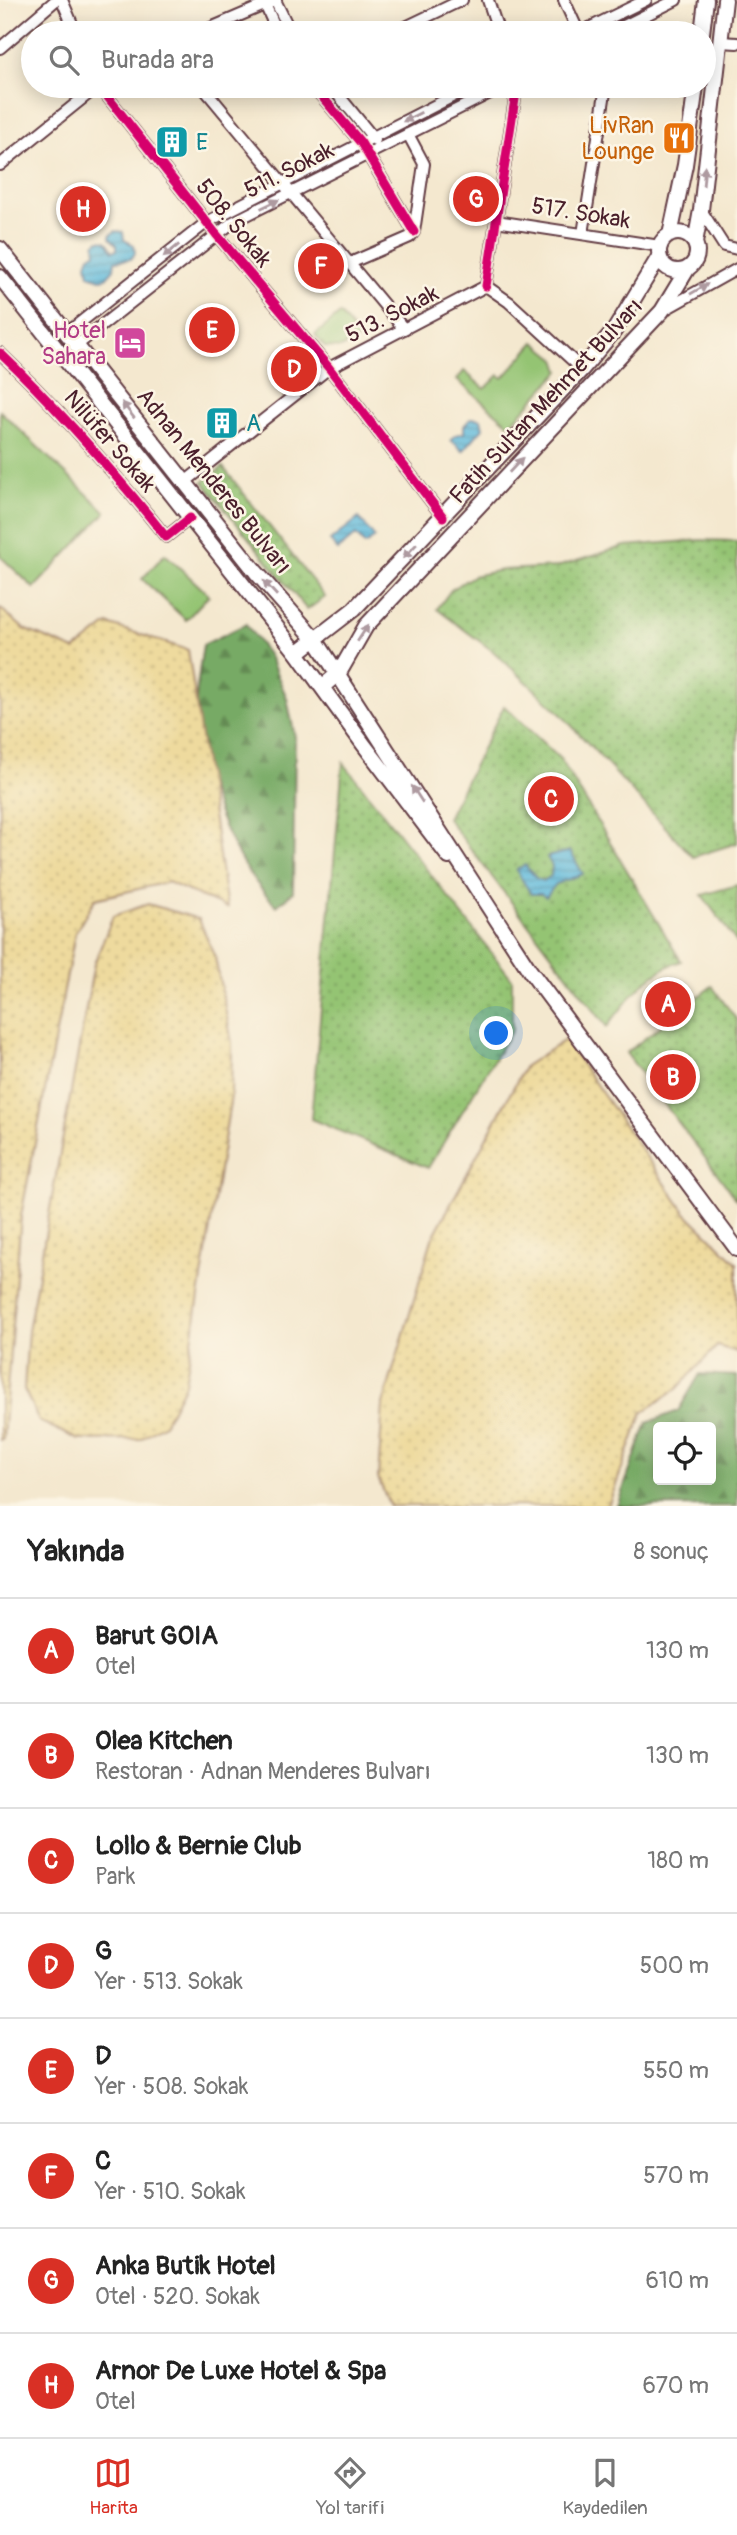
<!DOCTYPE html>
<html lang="tr">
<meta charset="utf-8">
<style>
:root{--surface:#fff;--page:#f2f2f2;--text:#222;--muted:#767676;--line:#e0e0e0;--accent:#d93025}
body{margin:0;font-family:Pangolin,sans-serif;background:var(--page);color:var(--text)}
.controls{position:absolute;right:21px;bottom:21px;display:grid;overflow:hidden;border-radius:7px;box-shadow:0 4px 18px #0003}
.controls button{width:63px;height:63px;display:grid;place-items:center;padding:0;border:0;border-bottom:2px solid var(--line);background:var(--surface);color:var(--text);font:35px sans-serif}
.you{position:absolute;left:497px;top:1034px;width:24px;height:24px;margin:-18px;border:5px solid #fff;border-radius:50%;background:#1a73e8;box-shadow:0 0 0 10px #1a73e833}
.badge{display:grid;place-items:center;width:46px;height:46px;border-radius:50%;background:var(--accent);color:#fff;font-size:23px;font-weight:700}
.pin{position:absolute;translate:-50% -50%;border:4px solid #fff;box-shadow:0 2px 7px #0006}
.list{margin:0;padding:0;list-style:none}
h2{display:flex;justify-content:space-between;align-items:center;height:91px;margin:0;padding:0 28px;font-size:30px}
h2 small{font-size:23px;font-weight:400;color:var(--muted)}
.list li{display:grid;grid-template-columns:46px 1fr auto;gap:21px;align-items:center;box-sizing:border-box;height:105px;padding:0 28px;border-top:2px solid var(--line)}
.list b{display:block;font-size:26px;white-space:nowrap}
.list p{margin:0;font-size:23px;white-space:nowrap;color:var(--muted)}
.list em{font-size:23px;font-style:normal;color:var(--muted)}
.icon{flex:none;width:38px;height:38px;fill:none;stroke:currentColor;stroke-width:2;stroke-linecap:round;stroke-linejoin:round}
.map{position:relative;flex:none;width:737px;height:1506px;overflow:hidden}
.search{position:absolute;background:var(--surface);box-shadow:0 4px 18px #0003;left:21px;right:21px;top:21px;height:77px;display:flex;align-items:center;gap:18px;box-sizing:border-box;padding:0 24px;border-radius:38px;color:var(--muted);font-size:26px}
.sheet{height:931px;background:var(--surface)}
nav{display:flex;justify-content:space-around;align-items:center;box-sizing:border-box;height:98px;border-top:2px solid var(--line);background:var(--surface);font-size:19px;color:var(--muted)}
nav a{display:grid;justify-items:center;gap:4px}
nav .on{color:var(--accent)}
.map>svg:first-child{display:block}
.grass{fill:url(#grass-dots);stroke:#6f724f;stroke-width:2}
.forest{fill:url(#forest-firs);stroke:#606448;stroke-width:2;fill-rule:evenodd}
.sand{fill:url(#sand-dots);stroke:#9c7c64;stroke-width:2}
.garden{fill:#94c473;stroke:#6f724f;stroke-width:2}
.water{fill:url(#water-rules);stroke:#546c84;stroke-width:2}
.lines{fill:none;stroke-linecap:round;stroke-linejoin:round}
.minor-casing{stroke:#643d44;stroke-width:14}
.major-casing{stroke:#643d44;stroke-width:18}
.minor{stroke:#fff;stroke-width:10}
.major{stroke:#fff;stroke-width:14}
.cycleway-casing{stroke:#fcf5e5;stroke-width:13}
.cycleway{stroke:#d6006c;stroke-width:9}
.oneway{fill:#ae9aa0}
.labels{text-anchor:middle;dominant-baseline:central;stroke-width:5;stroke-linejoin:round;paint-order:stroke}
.food-label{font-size:23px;fill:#c56008;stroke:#fcf5e5;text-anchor:end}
.culture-label{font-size:23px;fill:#0d838f;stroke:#fcf5e5;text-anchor:start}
.street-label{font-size:23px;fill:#4a1f2b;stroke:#fcf5e5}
.hotel-label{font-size:23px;fill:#b23c85;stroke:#fcf5e5;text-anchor:end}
</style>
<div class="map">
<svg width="737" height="1506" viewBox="0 0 737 1506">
<defs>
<pattern id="grass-dots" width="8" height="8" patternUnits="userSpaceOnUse" patternTransform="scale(1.75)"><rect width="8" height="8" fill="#94c473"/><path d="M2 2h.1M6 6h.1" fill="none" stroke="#7b9f5f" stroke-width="1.8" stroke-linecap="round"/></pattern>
<pattern id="forest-firs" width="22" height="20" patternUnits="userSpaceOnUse" patternTransform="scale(1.75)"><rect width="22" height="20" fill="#77aa65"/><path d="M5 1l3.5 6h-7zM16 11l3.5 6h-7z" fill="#648a53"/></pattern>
<pattern id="sand-dots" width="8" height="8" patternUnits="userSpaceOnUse" patternTransform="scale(1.75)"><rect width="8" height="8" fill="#eeda9e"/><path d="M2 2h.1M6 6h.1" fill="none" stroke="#cebb88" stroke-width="1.8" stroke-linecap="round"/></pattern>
<pattern id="water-rules" width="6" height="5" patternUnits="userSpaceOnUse" patternTransform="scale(1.75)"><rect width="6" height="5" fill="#5ebadc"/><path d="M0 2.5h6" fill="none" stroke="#5097b3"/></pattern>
</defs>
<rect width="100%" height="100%" fill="#fcf5e5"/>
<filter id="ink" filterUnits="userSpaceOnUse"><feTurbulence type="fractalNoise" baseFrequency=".0143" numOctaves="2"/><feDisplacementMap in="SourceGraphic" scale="14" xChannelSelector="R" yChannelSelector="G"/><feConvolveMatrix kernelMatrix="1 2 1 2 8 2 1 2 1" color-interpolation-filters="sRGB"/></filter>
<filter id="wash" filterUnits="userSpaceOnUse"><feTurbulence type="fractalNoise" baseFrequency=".00686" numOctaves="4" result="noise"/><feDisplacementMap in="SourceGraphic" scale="28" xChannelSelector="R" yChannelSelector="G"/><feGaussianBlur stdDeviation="1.57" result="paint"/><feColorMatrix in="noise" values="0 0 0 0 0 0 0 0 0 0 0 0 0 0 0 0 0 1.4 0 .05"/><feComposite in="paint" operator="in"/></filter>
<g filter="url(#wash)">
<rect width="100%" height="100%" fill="#f4e8cf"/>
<path class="grass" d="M 223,467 L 325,597 L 307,610 L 203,482 Z
M 701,540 L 737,541 L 737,843 L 693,857 L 558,711 L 494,652 L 437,609 L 451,590 L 473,576 L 502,570 L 557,567 L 625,546 Z
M 504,706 L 561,760 L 681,961 C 647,972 628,1000 607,1027 L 447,818 Z
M 343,762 L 512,979 L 512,1030 L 428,1168 L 311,1119 Z
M 737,885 L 737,943 L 702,895 Z
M 712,986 L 737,1020 L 737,1200 L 626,1053 Z"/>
<path class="forest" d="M 246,624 L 269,656 L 287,698 L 295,737 L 293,892 L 277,906 C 241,872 221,825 207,779 C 204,769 199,758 197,748 C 192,716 198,677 203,645 Z
M 700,1374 L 737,1376 L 737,1506 L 617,1506 L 647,1423 L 678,1411 ZM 658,1427 L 711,1427 L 711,1480 L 658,1480 Z"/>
<path class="sand" d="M 0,608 L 24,629 L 75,650 L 108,624 L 188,650 L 227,908 L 168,882 L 95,899 L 75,933 L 21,1216 L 3,1438 L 0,1440 Z
M 148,904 L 199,919 L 215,957 L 232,1043 L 231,1096 L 185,1384 L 164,1424 L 140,1439 L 79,1440 L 39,1421 L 24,1389 L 28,1331 L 94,964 L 113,916 Z
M 565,1040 L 685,1212 L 737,1263 L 737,1352 L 717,1346 L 677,1389 L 643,1412 L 608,1506 L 390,1506 L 378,1478 L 383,1404 L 432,1239 L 525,1066 Z"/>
<path class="garden" d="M 340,314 L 360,338 L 341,348 L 325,347 L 315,335 Z
M 535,342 L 556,359 L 560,371 L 510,425 L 457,380 L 464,371 L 485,389 L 499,375 L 503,378 Z
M 0,411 L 106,512 L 34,588 L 0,556 Z
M 165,554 L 209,595 L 186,620 L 142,579 Z"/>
<path class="water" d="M 115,231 L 123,232 L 124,240 L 134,245 L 135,253 L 131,259 L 115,261 L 114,269 L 106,278 L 100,279 L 89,275 L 87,263 L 90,255 L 96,253 L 95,244 L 99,240 C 111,240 107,245 113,251 L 117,250 L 117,245 L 110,238 L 110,235 Z
M 471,418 L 481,419 L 483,428 L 463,451 L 451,440 L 456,435 L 464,433 L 464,426 Z
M 359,518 L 375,538 L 365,545 L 356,535 L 338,550 L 330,541 Z
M 570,851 L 583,874 L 556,884 L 546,897 L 541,894 L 531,894 L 516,870 L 525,865 L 537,879 L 543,881 L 551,876 L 552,866 L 547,857 Z"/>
</g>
<g filter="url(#ink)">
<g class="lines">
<defs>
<path id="minor" d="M 62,0 L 76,33
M 263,0 L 278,33
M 275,0 L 291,33
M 488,0 L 499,33
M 564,0 L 579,33
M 199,33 L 276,0
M 393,33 L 462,0
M 579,33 L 646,0
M 610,33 L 676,0
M 721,42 L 737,43
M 0,48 L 56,0
M 99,86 L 216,234 L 329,368 L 443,517
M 202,86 L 404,329
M 313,86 L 361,143 L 414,232
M 331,86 L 375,140
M 0,165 L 98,86
M 701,210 L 724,246 L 737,249
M 496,221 L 660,246
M 583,234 L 606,86
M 350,263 L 410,237 L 414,232 L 424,164 L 408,134
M 486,286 L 517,86
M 486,286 L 509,302 L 582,369
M 664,310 L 737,269
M 67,333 L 207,222 L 473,86
M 77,345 L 233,222 L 504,86
M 0,353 C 60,410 114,472 166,537 L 190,518
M 185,482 L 329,368 L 486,286"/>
<path id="major" d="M 702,33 L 706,0
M659 252a19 19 0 1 1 38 0a19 19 0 1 1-38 0Z
M 670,235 L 685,165 L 696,86
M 695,243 L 701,210 L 725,0
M 0,249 L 256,572 L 315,639 L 530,971 L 737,1249
M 0,277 L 297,653 L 364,745 L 449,857
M 297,653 L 354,609 L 582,369 L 614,331 L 659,257
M 322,687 L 339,673 L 366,626 L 662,311 L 688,268"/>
</defs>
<use href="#minor" class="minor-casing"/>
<use href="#major" class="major-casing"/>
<use href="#minor" class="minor"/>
<use href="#major" class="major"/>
<defs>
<path id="cycleway" d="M 99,86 L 216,234 L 329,368 L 443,517
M 313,86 L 361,143 L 414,232
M 486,286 L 517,86
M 0,353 C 60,410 114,472 166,537 L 190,518"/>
</defs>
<use href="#cycleway" class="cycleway-casing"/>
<use href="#cycleway" class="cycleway"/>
</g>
<defs><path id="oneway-solid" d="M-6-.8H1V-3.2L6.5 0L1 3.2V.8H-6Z" transform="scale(1.75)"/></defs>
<g class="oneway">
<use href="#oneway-solid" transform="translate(412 117) rotate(153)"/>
<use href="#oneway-solid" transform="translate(704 176) rotate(-85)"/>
<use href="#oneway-solid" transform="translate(270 204) rotate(-26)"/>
<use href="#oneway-solid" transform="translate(171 251) rotate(141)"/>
<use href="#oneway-solid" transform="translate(699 289) rotate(-30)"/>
<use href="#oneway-solid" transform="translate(128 410) rotate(-128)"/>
<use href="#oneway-solid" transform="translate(516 465) rotate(-47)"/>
<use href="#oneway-solid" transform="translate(410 551) rotate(134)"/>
<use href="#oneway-solid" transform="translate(270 588) rotate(-132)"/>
<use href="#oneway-solid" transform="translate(363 633) rotate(-57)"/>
<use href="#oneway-solid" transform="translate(417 794) rotate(-123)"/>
</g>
</g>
<defs>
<symbol id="restaurant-square" viewBox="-11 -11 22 22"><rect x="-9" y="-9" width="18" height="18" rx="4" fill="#e8710a" stroke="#fcf5e5"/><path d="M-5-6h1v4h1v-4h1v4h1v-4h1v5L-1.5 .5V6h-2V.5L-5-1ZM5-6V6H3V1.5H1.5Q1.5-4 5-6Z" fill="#fff"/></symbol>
<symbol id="building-square" viewBox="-11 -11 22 22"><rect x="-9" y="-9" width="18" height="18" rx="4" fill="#0f9aa8" stroke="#fcf5e5"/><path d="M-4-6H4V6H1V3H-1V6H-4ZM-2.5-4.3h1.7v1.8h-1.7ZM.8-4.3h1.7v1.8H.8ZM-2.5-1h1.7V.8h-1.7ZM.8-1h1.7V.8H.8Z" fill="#fff"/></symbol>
<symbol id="hotel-square" viewBox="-11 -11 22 22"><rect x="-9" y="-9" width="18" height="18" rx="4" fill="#d1479c" stroke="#fcf5e5"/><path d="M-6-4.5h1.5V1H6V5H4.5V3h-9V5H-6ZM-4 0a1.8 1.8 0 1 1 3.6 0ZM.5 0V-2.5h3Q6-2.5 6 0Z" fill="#fff"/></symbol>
</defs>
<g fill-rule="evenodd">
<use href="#restaurant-square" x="660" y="119" width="38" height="38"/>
<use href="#building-square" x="153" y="123" width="38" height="38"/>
<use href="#hotel-square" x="111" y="324" width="38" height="38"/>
<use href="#building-square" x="203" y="404" width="38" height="38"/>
</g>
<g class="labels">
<g class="food-label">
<text x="654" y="125">LivRan<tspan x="654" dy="26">Lounge</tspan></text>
</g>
<g class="culture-label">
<text x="196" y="142">E</text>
<text x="246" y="423">A</text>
</g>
<g class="street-label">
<text transform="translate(289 170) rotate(-27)">511. Sokak</text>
<text transform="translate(581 213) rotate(9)">517. Sokak</text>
<text transform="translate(234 223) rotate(51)">508. Sokak</text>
<text transform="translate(392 314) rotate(-27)">513. Sokak</text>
<text transform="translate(546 401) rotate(-47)">Fatih Sultan Mehmet Bulvarı</text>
<text transform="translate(110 441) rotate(49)">Nilüfer Sokak</text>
<text transform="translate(214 481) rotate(51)">Adnan Menderes Bulvarı</text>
</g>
<g class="hotel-label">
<text x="106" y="330">Hotel<tspan x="106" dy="26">Sahara</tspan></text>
</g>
</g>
</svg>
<div class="controls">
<button><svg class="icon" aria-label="locate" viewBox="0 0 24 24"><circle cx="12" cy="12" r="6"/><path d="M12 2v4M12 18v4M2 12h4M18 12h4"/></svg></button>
</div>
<div class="you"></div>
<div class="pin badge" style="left:668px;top:1004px">A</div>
<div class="pin badge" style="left:673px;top:1077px">B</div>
<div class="pin badge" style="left:551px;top:799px">C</div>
<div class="pin badge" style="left:294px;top:369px">D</div>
<div class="pin badge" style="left:212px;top:330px">E</div>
<div class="pin badge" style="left:321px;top:266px">F</div>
<div class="pin badge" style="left:476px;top:199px">G</div>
<div class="pin badge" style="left:83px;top:209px">H</div>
<div class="search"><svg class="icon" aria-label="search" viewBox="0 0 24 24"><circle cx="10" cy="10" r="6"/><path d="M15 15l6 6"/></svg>Burada ara</div>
</div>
<section class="sheet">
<h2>Yakında<small>8 sonuç</small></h2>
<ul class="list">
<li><span class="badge">A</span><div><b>Barut GOIA</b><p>Otel</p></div><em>130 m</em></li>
<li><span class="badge">B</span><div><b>Olea Kitchen</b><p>Restoran · Adnan Menderes Bulvarı</p></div><em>130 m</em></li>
<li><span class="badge">C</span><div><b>Lollo &amp; Bernie Club</b><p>Park</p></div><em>180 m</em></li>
<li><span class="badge">D</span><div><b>G</b><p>Yer · 513. Sokak</p></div><em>500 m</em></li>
<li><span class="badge">E</span><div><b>D</b><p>Yer · 508. Sokak</p></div><em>550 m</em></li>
<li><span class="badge">F</span><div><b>C</b><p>Yer · 510. Sokak</p></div><em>570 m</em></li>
<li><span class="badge">G</span><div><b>Anka Butik Hotel</b><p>Otel · 520. Sokak</p></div><em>610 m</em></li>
<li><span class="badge">H</span><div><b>Arnor De Luxe Hotel &amp; Spa</b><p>Otel</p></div><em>670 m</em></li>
</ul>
</section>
<nav>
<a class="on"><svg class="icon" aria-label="map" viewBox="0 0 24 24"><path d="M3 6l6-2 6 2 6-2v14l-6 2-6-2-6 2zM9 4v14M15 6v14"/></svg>Harita</a>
<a><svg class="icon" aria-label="directions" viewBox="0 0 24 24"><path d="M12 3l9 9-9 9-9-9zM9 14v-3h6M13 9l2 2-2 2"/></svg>Yol tarifi</a>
<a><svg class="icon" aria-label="saved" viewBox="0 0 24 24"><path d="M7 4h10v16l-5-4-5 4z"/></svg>Kaydedilen</a>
</nav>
